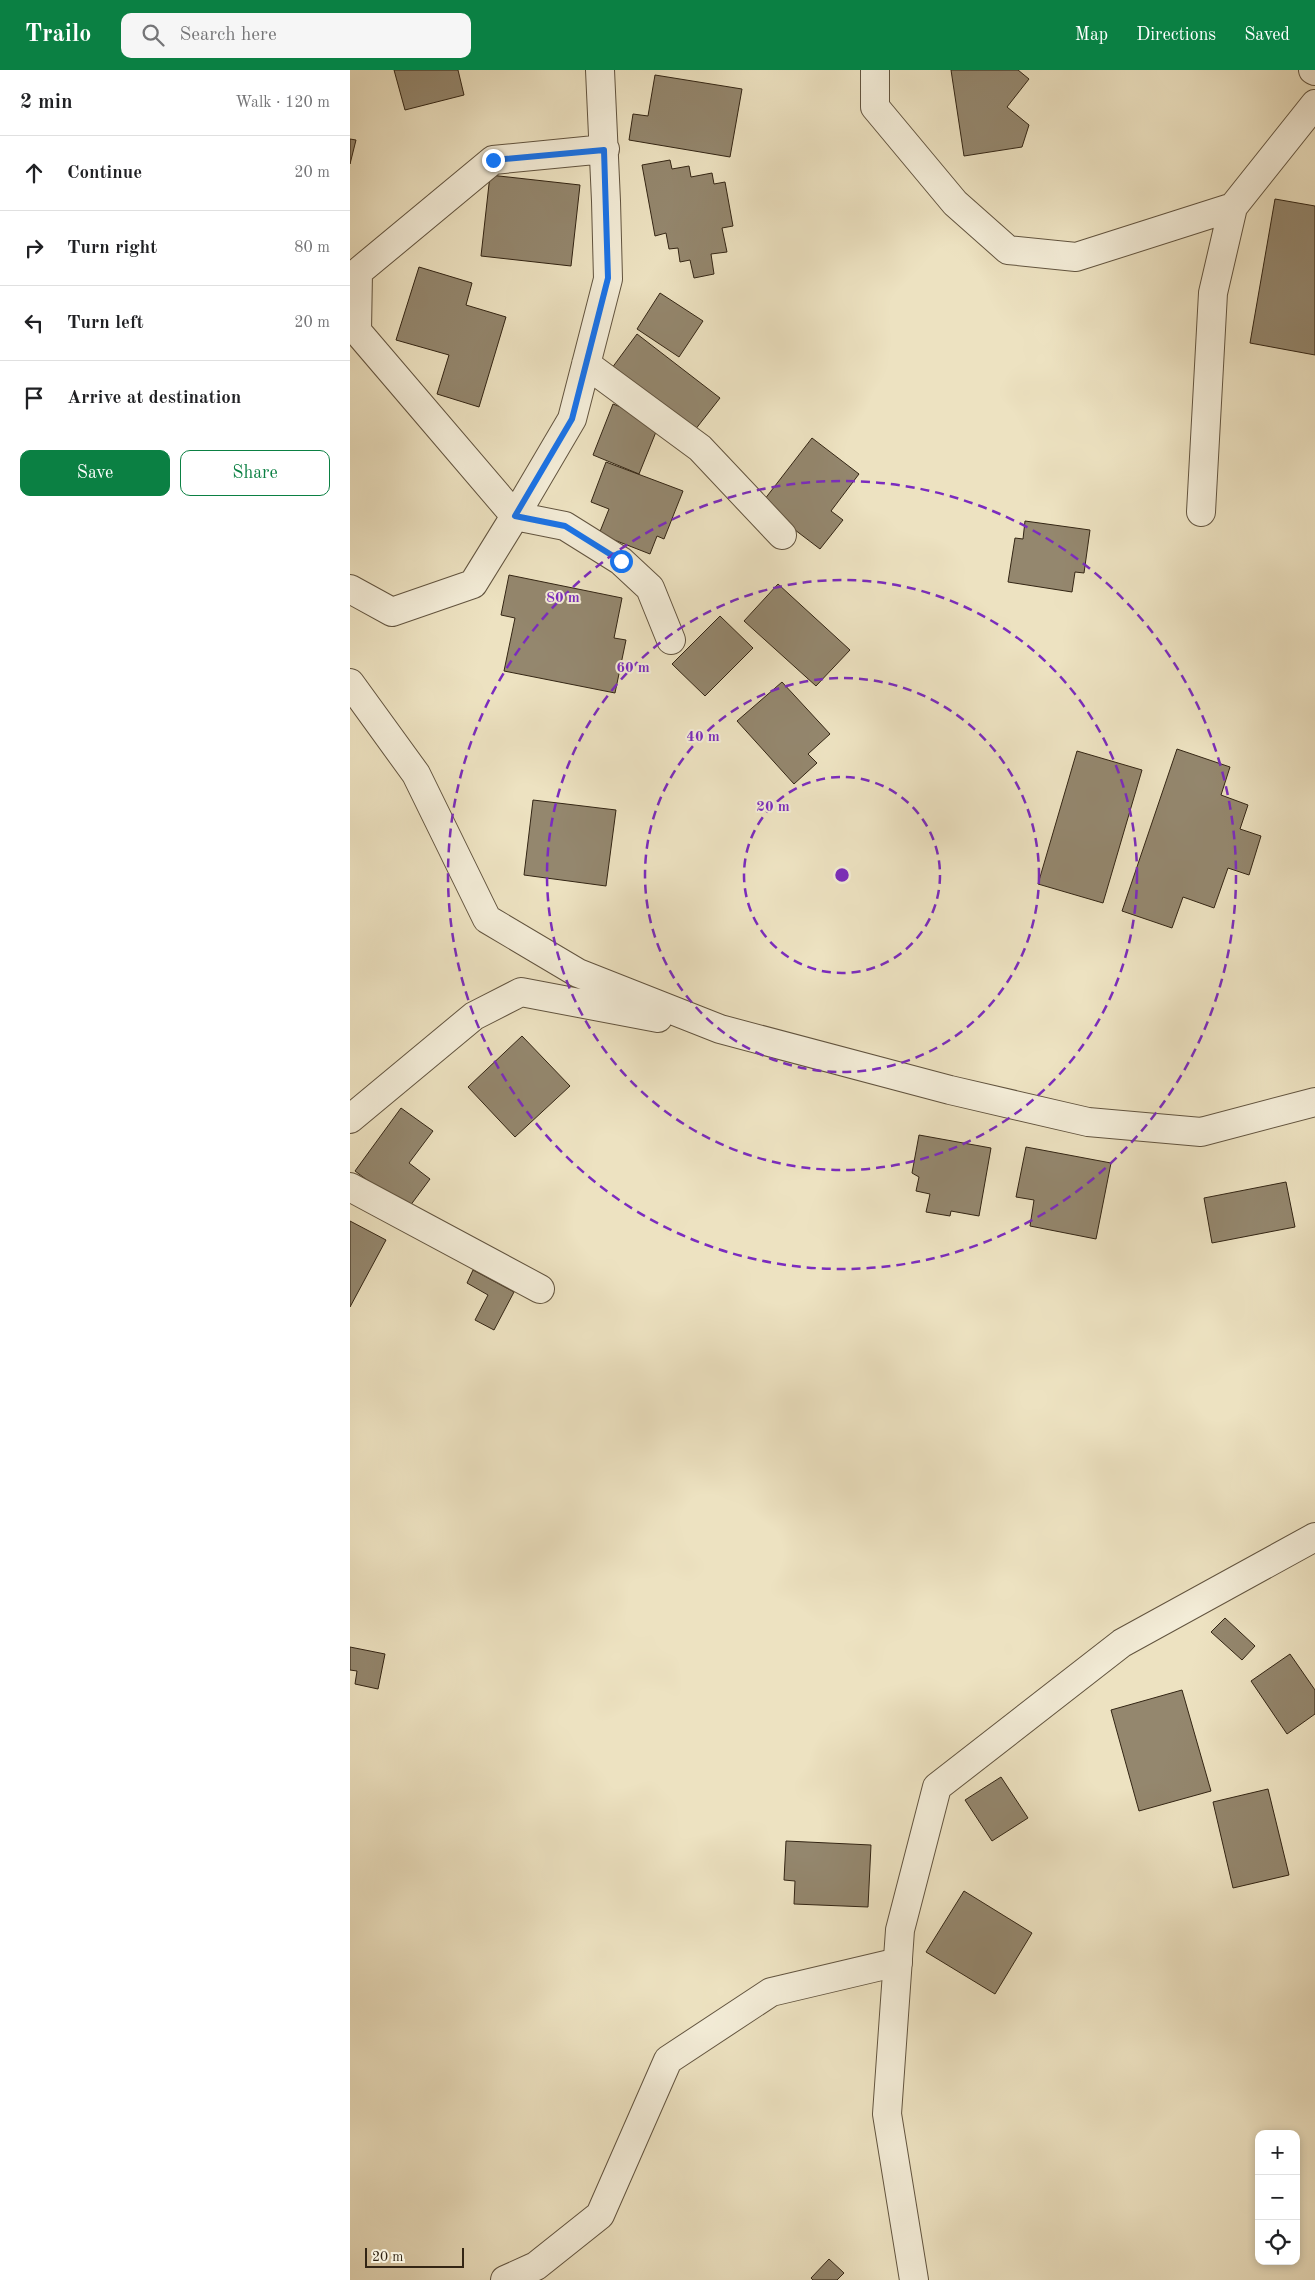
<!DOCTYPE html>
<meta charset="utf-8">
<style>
:root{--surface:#fff;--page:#f6f6f6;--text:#202124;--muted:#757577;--line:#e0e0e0;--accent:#0b8043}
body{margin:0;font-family:"Old Standard TT",serif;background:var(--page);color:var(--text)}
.controls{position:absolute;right:15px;bottom:15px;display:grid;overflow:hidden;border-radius:10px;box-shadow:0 2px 8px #0003}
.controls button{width:45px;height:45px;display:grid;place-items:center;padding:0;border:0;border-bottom:1px solid var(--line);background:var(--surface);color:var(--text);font:25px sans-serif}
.scale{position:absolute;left:15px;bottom:12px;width:99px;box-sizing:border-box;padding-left:5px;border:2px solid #332514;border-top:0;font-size:14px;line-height:18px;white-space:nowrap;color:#332514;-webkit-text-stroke:4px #f3ecd7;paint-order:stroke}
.stop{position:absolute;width:15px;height:15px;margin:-11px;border:4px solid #1a73e8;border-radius:50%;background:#fff}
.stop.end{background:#1a73e8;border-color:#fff;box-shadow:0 1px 5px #0008}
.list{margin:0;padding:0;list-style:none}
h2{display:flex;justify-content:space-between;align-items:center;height:65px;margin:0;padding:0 20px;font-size:21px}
h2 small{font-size:16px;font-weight:400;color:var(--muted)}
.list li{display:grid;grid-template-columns:32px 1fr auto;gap:15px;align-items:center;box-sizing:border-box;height:75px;padding:0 20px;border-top:1px solid var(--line)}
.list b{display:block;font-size:19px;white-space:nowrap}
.list em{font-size:16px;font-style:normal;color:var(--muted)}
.actions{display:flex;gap:10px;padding:15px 20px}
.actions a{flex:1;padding:11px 0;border:1px solid var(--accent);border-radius:10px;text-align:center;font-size:18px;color:var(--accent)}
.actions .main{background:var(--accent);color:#fff}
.icon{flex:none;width:28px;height:28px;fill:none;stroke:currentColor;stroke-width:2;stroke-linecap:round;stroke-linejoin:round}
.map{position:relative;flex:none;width:965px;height:2210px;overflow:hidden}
header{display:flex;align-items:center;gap:30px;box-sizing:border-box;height:70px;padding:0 25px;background:var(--accent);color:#fff}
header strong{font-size:24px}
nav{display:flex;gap:28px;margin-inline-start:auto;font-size:18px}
.search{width:350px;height:45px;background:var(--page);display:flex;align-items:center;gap:12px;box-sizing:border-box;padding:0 18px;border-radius:10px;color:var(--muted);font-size:19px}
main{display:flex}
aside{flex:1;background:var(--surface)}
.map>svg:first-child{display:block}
.building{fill:#94876e;stroke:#332514}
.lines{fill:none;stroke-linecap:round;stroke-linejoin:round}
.minor-casing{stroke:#62543f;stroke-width:30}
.tertiary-casing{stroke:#62543f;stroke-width:30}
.minor{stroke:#f3ecd7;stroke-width:28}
.tertiary{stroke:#f3ecd7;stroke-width:28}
.route{stroke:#1a73e8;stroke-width:6}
.ring{fill:none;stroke:#7b2cbf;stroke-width:2.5;stroke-dasharray:9 6}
.centre{fill:#7b2cbf;stroke:#f3ecd7;stroke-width:2.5}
.ring-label{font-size:15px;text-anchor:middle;font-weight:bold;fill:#7b2cbf;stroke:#f3ecd7;stroke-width:4;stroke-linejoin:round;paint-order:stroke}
</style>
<header>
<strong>Trailo</strong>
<div class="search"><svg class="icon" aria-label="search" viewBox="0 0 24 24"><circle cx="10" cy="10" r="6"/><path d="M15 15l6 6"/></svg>Search here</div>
<nav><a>Map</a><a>Directions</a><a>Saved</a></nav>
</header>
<main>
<aside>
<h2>2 min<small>Walk · 120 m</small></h2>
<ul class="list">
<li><svg class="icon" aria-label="ahead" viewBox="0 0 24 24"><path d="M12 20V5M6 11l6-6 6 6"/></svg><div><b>Continue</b></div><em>20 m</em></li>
<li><svg class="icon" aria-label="right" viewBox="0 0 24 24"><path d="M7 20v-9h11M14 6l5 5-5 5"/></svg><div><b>Turn right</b></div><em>80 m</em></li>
<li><svg class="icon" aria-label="left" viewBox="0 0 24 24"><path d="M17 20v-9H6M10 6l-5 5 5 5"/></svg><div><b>Turn left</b></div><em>20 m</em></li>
<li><svg class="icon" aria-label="arrive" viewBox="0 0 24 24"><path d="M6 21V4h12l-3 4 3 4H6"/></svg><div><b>Arrive at destination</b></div></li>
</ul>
<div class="actions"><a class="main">Save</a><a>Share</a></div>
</aside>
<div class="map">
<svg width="965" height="2210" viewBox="0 0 965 2210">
<rect width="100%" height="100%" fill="#ede2c1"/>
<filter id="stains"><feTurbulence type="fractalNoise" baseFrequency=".004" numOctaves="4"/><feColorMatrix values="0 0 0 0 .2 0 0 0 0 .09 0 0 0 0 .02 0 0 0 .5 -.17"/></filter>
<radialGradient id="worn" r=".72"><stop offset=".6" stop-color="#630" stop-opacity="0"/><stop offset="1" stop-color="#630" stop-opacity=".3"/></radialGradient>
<path class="building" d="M 44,0 L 108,0 L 114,25 L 55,40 Z
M 601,0 L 668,0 L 679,9 L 657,37 L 679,55 L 672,77 L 614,86 Z
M 305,5 L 392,19 L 380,87 L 279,70 L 283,44 L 298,46 Z
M 0,69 L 6,70 L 0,94 Z
M 320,90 L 322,99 L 339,96 L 341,107 L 362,103 L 364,114 L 375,112 L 383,156 L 372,158 L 377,182 L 361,184 L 364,204 L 344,208 L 340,190 L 330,192 L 328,178 L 319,179 L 316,163 L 305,166 L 292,95 Z
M 140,105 L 230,115 L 221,196 L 131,186 Z
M 925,129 L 965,136 L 965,285 L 900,273 Z
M 69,197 L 122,213 L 116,235 L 156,247 L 129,337 L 87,324 L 99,285 L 46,270 Z
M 310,223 L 353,251 L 329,287 L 287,259 Z
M 287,264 L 370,328 L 341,365 L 259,302 Z
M 263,334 L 310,352 L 289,404 L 243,385 Z
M 462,368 L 509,404 L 481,441 L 493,450 L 470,479 L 411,434 Z
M 256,392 L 333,421 L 314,469 L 307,466 L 300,484 L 249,464 L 259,439 L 241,432 Z
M 675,451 L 740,460 L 734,503 L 725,502 L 722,522 L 658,512 L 665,468 L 673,469 Z
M 159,505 L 272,528 L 264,568 L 276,570 L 265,623 L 154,601 L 165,548 L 151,545 Z
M 428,514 L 500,580 L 466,616 L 394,551 Z
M 370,546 L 403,578 L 355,626 L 322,594 Z
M 432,612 L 480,664 L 458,684 L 467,693 L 444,714 L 387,651 Z
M 827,679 L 880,697 L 871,725 L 898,735 L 890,759 L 911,766 L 899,805 L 878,798 L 864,838 L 833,827 L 822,858 L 772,841 Z
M 727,681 L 792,700 L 753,833 L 688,814 Z
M 183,730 L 266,740 L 256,816 L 174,805 Z
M 172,966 L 220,1016 L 165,1067 L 118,1017 Z
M 51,1038 L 83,1061 L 59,1093 L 80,1109 L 57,1140 L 5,1101 Z
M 569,1065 L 641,1078 L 629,1146 L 601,1141 L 600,1146 L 576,1142 L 580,1124 L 566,1121 L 569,1107 L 562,1103 Z
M 676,1077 L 761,1093 L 746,1169 L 680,1156 L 684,1130 L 666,1127 Z
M 936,1112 L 945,1157 L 862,1173 L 854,1128 Z
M 0,1151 L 36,1170 L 0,1237 Z
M 123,1200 L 164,1222 L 144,1260 L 125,1250 L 138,1225 L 117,1213 Z
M 875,1548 L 905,1576 L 892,1590 L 861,1562 Z
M 0,1577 L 35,1584 L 28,1619 L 5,1614 L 7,1601 L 0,1600 Z
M 940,1584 L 965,1620 L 965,1644 L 937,1664 L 901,1611 Z
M 832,1620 L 861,1721 L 789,1741 L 761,1640 Z
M 651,1707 L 678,1748 L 642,1771 L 615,1730 Z
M 918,1719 L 939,1805 L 883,1818 L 863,1732 Z
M 436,1771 L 521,1775 L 518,1837 L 444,1834 L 445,1811 L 434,1810 Z
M 614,1821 L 682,1863 L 645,1924 L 576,1882 Z
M 479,2189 L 494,2203 L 487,2210 L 463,2210 L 461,2208 Z"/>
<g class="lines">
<defs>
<path id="minor" d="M 525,0 L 525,37 L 605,133 L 658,180 L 726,187 L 883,137
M 963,0 L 965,1
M 255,79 L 143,90 L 8,202 L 7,261 L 165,446 L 215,456 L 271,491 L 300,518 L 321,570
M 236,294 L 350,378 L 432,465
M 851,442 L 863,223 L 883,137 L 965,34
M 0,519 L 42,542 L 123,514 L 165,446 L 222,349 L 258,209 L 256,131 L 250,0
M 0,613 L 66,704 L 137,849 L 228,903 L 370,959 L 600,1020 L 738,1052 L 851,1062 L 965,1032
M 0,1049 L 124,946 L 171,922 L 308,948
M 0,1117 L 190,1219
M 155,2210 L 186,2196 L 250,2145 L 318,1990 L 421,1922 L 548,1892"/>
<path id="tertiary" d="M 564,2210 L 537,2044 L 550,1860 L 587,1717 L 772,1573 L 965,1467"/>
</defs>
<use href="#minor" class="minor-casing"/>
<use href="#tertiary" class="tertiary-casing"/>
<use href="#minor" class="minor"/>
<use href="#tertiary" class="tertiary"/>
</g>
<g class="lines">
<path class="route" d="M 143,90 L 254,80 L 258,208 L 222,349 L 165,446 L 215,456 L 271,491"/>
</g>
<g class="ring">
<circle cx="492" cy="805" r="98"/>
<circle cx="492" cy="805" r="197"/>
<circle cx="492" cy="805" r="295"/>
<circle cx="492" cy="805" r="394"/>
</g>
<circle cx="492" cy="805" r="8" class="centre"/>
<g class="ring-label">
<text x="213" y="532">80 m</text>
<text x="283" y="602">60 m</text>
<text x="353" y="671">40 m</text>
<text x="423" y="741">20 m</text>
</g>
<rect width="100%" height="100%" filter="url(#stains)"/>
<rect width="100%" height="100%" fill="url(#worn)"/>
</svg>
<div class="controls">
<button>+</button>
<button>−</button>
<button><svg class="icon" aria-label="locate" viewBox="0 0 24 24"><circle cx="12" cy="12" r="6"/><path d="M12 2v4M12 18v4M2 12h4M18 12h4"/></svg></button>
</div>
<div class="scale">20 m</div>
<div class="stop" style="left:271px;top:491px"></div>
<div class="stop end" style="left:143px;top:90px"></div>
</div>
</main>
